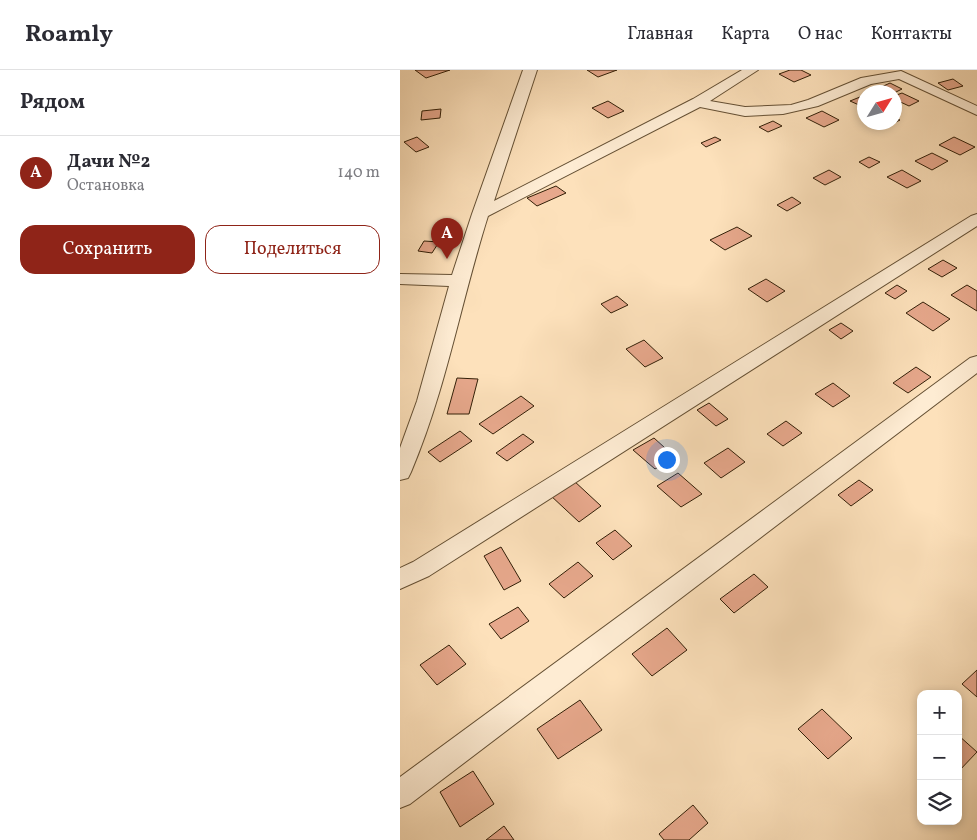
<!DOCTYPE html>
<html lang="ru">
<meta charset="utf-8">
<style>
:root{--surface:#fff;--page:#f7f7f7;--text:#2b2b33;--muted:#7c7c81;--line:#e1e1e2;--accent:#8f2418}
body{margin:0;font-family:Vollkorn,serif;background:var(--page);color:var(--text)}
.controls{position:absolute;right:15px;bottom:15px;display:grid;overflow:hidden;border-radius:10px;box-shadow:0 2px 8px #0003}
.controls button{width:45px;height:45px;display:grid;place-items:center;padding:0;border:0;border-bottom:1px solid var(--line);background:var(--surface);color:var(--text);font:25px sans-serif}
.compass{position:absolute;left:457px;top:15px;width:45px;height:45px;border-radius:50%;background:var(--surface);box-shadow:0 2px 8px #0003;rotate:53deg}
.you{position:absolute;left:266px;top:389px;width:18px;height:18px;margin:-12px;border:4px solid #fff;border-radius:50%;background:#1a73e8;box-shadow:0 0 0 8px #1a73e833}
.badge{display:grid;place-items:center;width:32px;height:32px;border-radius:50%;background:var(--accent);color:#fff;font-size:16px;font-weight:700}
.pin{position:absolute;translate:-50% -41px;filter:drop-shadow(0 1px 2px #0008)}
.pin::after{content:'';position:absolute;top:26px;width:18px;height:15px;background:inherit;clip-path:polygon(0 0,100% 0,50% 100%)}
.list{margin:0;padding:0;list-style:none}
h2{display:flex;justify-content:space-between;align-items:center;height:65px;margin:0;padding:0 20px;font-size:21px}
h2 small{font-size:16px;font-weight:400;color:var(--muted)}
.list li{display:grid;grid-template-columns:32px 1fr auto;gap:15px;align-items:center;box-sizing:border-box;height:75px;padding:0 20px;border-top:1px solid var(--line)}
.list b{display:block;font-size:19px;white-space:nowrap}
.list p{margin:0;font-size:16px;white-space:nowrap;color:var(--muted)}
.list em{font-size:16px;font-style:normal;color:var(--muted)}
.actions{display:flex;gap:10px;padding:15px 20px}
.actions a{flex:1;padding:11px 0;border:1px solid var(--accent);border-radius:15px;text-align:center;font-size:18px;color:var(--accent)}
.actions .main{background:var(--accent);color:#fff}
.icon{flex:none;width:28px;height:28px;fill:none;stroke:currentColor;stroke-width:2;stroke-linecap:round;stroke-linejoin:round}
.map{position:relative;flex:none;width:577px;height:770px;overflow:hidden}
header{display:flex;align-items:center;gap:30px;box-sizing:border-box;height:70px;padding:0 25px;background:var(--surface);border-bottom:1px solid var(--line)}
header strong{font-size:24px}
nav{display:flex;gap:28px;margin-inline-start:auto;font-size:18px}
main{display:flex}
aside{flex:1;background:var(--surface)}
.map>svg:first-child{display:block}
.building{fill:#e7a88c;stroke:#321f07}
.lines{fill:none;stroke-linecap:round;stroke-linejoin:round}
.minor-casing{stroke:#655034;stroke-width:2}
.minor{fill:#feecd3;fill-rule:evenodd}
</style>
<header>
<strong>Roamly</strong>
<nav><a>Главная</a><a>Карта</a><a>О нас</a><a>Контакты</a></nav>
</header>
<main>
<aside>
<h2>Рядом<small></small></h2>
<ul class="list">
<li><span class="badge">A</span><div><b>Дачи №2</b><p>Остановка</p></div><em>140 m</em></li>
</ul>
<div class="actions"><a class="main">Сохранить</a><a>Поделиться</a></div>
</aside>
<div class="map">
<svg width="577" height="770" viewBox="0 0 577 770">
<rect width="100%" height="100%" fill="#fde1bb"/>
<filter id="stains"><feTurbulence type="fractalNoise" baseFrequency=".004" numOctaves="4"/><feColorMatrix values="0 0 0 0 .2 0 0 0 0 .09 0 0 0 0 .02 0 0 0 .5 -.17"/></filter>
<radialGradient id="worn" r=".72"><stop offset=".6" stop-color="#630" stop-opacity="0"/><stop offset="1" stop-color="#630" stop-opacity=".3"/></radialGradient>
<path class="building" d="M 15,0 L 50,0 L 26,8 Z
M 187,0 L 217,0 L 198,7 Z
M 390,0 L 401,0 L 411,5 L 394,12 L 379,4 Z
M 553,9 L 563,16 L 548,20 L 538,13 Z
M 490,13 L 502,19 L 494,23 L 484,22 L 477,19 Z
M 502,23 L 519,31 L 509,36 L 494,29 L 494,26 Z
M 460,27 L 464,29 L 464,33 L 459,35 L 450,31 Z
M 208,31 L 224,41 L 208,48 L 192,38 Z
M 41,39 L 40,48 L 21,50 L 22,41 Z
M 422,41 L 439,50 L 424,57 L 406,48 Z
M 494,48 L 500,50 L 484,58 L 474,52 L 494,52 Z
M 373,51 L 382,56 L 368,62 L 359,57 Z
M 17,67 L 29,77 L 16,82 L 4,72 Z
M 315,67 L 321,70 L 306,77 L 301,73 Z
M 554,67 L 575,77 L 560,85 L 539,75 Z
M 532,83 L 548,91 L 532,100 L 515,91 Z
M 469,87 L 480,92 L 469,98 L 459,92 Z
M 429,100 L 441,107 L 425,115 L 413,108 Z
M 502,100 L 521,111 L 507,118 L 487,107 Z
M 156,116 L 166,123 L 137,136 L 127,128 Z
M 392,127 L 401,133 L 387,141 L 377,135 Z
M 337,157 L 352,166 L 325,180 L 310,170 Z
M 24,171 L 39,172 L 32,183 L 18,181 Z
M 543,190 L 557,198 L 542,207 L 528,199 Z
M 366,209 L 385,221 L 367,232 L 348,219 Z
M 497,215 L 507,221 L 495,229 L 485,223 Z
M 567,215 L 577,221 L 577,241 L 551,225 Z
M 217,226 L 228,235 L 211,243 L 201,234 Z
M 523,232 L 550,249 L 533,261 L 506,243 Z
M 441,253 L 453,261 L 441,269 L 429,260 Z
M 244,270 L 263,288 L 245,297 L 226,279 Z
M 516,297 L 531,307 L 508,323 L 493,313 Z
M 57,308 L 78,309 L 69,344 L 47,344 Z
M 433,313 L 450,326 L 433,337 L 415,324 Z
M 121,326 L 134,336 L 93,364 L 79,354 Z
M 309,333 L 328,349 L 316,356 L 297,340 Z
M 386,351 L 402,363 L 383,376 L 367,364 Z
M 60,361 L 72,371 L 40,392 L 28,382 Z
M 123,364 L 134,372 L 107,391 L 96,383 Z
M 254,368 L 275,387 L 255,399 L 233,380 Z
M 328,378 L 345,392 L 321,408 L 304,393 Z
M 278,403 L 302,424 L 281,437 L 257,416 Z
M 173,410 L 201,436 L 179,452 L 150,425 Z
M 459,410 L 473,420 L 451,436 L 438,425 Z
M 215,460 L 232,476 L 213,490 L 196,473 Z
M 101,477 L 121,511 L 104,520 L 84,486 Z
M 178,492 L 193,506 L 164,528 L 149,514 Z
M 354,504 L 368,517 L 334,543 L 320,529 Z
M 118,537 L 129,551 L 101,569 L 89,554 Z
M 267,558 L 287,580 L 252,606 L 232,584 Z
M 49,575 L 66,594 L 37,615 L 20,595 Z
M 577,600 L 577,627 L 562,614 Z
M 180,630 L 202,660 L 158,689 L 137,659 Z
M 422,639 L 452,668 L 428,689 L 398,659 Z
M 558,665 L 577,682 L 558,702 Z
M 73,701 L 94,734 L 60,757 L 40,722 Z
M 293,735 L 308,753 L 289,770 L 264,770 L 259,764 Z
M 104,756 L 114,770 L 86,770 Z"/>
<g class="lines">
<defs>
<path id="minor" d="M 123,0 L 137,0 L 94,131 L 293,29 L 342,0 L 358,0 L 310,31 L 345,37 L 391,35 L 408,30 L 461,8 L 501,1 L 577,36 L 577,45 L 499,9 L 471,14 L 418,36 L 383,44 L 345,46 L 300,37 L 88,146 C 61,231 46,320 11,402 L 8,408 L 0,410 L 0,378 L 17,331 L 49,216 L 0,214 L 0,204 L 52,205 L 72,144 Z
M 577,144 L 577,156 L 29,506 L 0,519 L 0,498 L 13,492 L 571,146 Z
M 577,286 L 577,303 L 10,734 L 0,738 L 0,707 L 570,288 Z"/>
</defs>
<use href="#minor" class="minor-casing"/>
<use href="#minor" class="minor"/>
</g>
<rect width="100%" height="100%" filter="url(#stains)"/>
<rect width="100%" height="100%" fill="url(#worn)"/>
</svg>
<div class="controls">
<button>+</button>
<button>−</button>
<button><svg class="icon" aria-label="layers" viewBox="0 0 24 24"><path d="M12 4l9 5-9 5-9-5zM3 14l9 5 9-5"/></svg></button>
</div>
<svg class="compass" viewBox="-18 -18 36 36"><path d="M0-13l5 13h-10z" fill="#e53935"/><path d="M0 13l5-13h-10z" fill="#7c7c81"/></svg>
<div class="you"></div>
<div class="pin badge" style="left:47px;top:189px">A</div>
</div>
</main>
